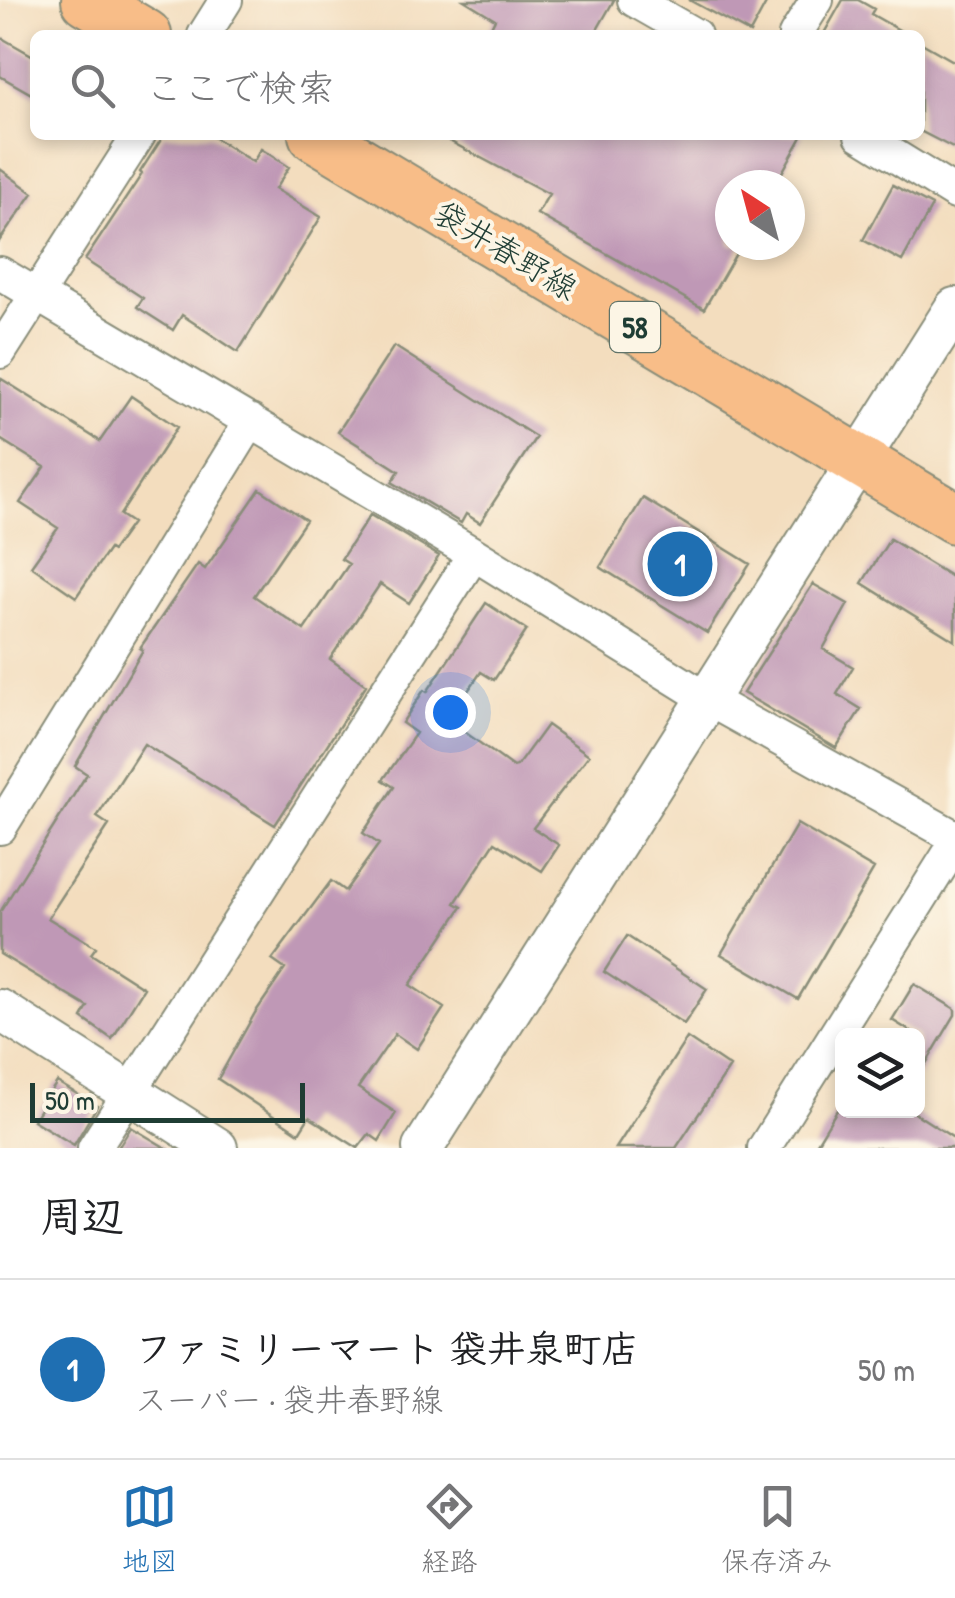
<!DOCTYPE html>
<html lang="ja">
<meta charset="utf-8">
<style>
:root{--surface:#fff;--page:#f6f6f6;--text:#202124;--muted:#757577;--line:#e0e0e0;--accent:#1f6fb2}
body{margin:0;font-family:"Patrick Hand","Klee One",sans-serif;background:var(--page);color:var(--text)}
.controls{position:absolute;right:30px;bottom:30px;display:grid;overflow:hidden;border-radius:15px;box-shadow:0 5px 15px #0003}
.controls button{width:90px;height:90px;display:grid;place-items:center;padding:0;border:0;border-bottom:2px solid var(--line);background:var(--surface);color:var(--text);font:50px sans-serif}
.compass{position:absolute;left:715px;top:170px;width:90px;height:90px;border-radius:50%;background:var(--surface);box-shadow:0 5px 15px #0003;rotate:324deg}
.scale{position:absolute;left:30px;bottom:25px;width:275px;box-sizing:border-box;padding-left:10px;border:5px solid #1f3d34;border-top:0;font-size:28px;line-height:35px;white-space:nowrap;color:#1f3d34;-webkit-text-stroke:8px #fcf5e5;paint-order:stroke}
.you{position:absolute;left:450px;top:712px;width:35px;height:35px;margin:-25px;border:8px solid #fff;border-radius:50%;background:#1a73e8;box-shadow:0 0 0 15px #1a73e833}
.badge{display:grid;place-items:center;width:65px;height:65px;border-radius:50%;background:var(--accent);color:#fff;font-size:32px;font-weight:700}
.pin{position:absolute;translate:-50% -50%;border:5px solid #fff;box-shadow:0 2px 10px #0006}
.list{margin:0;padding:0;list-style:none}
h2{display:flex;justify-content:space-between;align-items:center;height:130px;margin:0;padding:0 40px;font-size:42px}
h2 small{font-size:32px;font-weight:400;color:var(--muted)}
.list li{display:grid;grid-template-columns:65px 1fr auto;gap:30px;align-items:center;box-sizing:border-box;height:180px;padding:0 40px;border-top:2px solid var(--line)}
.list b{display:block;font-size:38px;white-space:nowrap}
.list p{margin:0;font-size:32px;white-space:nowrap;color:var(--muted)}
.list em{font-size:32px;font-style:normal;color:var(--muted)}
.icon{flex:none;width:55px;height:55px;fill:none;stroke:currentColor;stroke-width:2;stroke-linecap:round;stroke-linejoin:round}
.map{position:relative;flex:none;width:955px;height:1148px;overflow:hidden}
.search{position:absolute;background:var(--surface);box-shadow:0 5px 15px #0003;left:30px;right:30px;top:30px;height:110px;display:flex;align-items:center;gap:25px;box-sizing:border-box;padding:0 35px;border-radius:15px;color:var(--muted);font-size:38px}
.sheet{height:310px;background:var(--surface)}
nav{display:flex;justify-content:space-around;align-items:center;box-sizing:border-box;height:140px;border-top:2px solid var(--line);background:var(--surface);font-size:28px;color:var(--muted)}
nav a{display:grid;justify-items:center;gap:5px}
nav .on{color:var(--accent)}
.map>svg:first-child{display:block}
.building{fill:#bf98b6}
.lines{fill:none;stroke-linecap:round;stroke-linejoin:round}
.minor-casing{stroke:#898d79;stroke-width:36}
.tertiary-casing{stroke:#898d79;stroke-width:44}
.primary-casing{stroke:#898d79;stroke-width:54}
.minor{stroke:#fff;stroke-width:32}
.tertiary{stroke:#fff;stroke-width:40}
.primary{stroke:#f8bd88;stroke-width:50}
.labels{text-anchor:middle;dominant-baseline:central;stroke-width:8;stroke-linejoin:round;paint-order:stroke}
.shield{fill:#fcf5e5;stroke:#617469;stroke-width:2.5}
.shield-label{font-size:30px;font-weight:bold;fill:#1f3d34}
.street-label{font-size:32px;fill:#1f3d34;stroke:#fcf5e5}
</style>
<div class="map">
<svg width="955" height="1148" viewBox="0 0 955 1148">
<rect width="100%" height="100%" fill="#fcf5e5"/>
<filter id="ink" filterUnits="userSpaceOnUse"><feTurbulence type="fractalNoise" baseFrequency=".01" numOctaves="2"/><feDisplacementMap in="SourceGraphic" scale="20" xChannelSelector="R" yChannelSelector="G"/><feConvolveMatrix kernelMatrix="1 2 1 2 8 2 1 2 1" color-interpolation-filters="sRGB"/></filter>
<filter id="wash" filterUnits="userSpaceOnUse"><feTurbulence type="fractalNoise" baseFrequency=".0048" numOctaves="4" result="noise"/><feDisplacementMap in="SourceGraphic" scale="40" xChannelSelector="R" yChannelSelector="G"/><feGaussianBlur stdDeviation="2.25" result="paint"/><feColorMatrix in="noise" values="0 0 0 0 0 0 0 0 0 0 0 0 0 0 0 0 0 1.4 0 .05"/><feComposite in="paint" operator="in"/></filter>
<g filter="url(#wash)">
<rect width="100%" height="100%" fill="#f3ddbe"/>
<g id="blocks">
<path class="building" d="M 464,0 L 614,0 L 594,35 L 487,35 L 495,19 Z
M 689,0 L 768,0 L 750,33 Z
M 843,0 L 858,0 L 874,9 L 871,14 L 908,35 L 823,35 Z
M 0,37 L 35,57 L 35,96 L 0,76 Z
M 920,42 L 955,62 L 955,149 L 920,131 Z
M 164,135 L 210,135 L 253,162 L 261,149 L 289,167 L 275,189 L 321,217 L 238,352 L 182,315 L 173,330 L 137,307 L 143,298 L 85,260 L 142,174 L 140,172 Z
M 438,135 L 803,135 L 775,185 L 730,185 L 730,245 L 741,245 L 704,309 L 537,214 L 549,194 Z
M 0,169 L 33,193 L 0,240 Z
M 893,185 L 932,206 L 902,261 L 863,240 Z
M 394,346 L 536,437 L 480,523 L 466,514 L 461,523 L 392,482 L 399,471 L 338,432 Z
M 0,378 L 100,441 L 131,396 L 177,427 L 120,515 L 132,523 L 112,551 L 109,549 L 76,597 L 31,566 L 58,528 L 20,503 L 45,467 L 0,439 Z
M 260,489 L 306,520 L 254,596 L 304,630 L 349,564 L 341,559 L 370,515 L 439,556 L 409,603 L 380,584 L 330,659 L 366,685 L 275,825 L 144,744 L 97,817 L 109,825 L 48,918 L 96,947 L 91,954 L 144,988 L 112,1039 L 82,1018 L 88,1007 L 0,954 L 0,912 L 87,774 L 75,766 L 143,650 L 140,648 L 198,564 L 205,569 Z
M 643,498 L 750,564 L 707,633 L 600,567 Z
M 890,539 L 955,579 L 955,641 L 862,583 Z
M 813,584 L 848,604 L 823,649 L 853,667 L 837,694 L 861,709 L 836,748 L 743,693 Z
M 486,603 L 527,630 L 494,680 L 481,672 L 448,720 L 513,767 L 517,766 L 547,725 L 589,755 L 533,828 L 559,845 L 542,871 L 495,842 L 455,903 L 462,907 L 410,985 L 444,1008 L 417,1049 L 395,1034 L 358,1088 L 396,1113 L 379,1141 L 369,1134 L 358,1148 L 309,1117 L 299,1133 L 218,1079 L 255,1013 L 285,969 L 272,960 L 331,881 L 345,891 L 379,844 L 363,833 L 394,787 L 383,780 L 416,733 L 402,723 L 424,690 L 427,692 Z
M 797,824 L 874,869 L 798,999 L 721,954 Z
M 627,936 L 707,989 L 684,1024 L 604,972 Z
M 914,984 L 955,1009 L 955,1015 L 918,1077 L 918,1036 L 892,1020 Z
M 687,1038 L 730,1067 L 676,1148 L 616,1148 Z
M 57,1082 L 97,1106 L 74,1145 L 33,1120 Z
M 837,1110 L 910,1110 L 955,1139 L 955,1148 L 814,1148 Z
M 131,1127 L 166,1148 L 118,1148 Z"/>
</g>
</g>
<g filter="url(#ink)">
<use href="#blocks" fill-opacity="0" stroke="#898d79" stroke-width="2.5"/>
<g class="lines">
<defs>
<path id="minor" d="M 634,0 L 695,35
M 204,35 L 226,0
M 795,35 L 817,0
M 861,135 L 955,193
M 0,273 L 474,554 L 709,700 L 955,837
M 0,352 L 139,135
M 0,828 L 251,421
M 94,1148 L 474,554
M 764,1148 L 955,844"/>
<path id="tertiary" d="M 0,1010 L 217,1148
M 423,1148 L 955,308"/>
<path id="primary" d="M 87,0 L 146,35
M 314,135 L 955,518"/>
</defs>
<use href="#minor" class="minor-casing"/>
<use href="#tertiary" class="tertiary-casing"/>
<use href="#primary" class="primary-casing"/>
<use href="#minor" class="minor"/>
<use href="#tertiary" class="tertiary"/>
<use href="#primary" class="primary"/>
</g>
</g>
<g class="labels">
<rect class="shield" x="610" y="302" width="50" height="50" rx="8"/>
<g class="shield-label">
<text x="635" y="327">58</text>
</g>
<g class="street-label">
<text transform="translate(506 250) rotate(31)">袋井春野線</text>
</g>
</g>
</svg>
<div class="controls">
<button><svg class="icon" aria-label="layers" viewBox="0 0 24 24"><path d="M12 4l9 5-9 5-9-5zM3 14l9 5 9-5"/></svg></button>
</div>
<svg class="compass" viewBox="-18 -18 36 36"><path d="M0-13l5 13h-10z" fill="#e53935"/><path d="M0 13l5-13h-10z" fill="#757577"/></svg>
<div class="scale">50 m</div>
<div class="you"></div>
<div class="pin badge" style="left:680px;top:564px">1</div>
<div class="search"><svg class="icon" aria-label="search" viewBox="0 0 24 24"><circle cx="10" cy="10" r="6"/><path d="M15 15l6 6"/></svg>ここで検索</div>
</div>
<section class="sheet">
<h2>周辺<small></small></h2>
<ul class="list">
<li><span class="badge">1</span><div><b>ファミリーマート 袋井泉町店</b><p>スーパー · 袋井春野線</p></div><em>50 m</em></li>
</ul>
</section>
<nav>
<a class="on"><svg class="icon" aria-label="map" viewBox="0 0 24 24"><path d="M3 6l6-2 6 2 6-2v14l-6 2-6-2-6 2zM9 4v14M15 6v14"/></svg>地図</a>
<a><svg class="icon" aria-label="directions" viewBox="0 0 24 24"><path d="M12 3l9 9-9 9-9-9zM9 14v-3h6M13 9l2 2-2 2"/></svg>経路</a>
<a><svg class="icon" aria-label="saved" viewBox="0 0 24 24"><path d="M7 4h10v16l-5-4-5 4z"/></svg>保存済み</a>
</nav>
